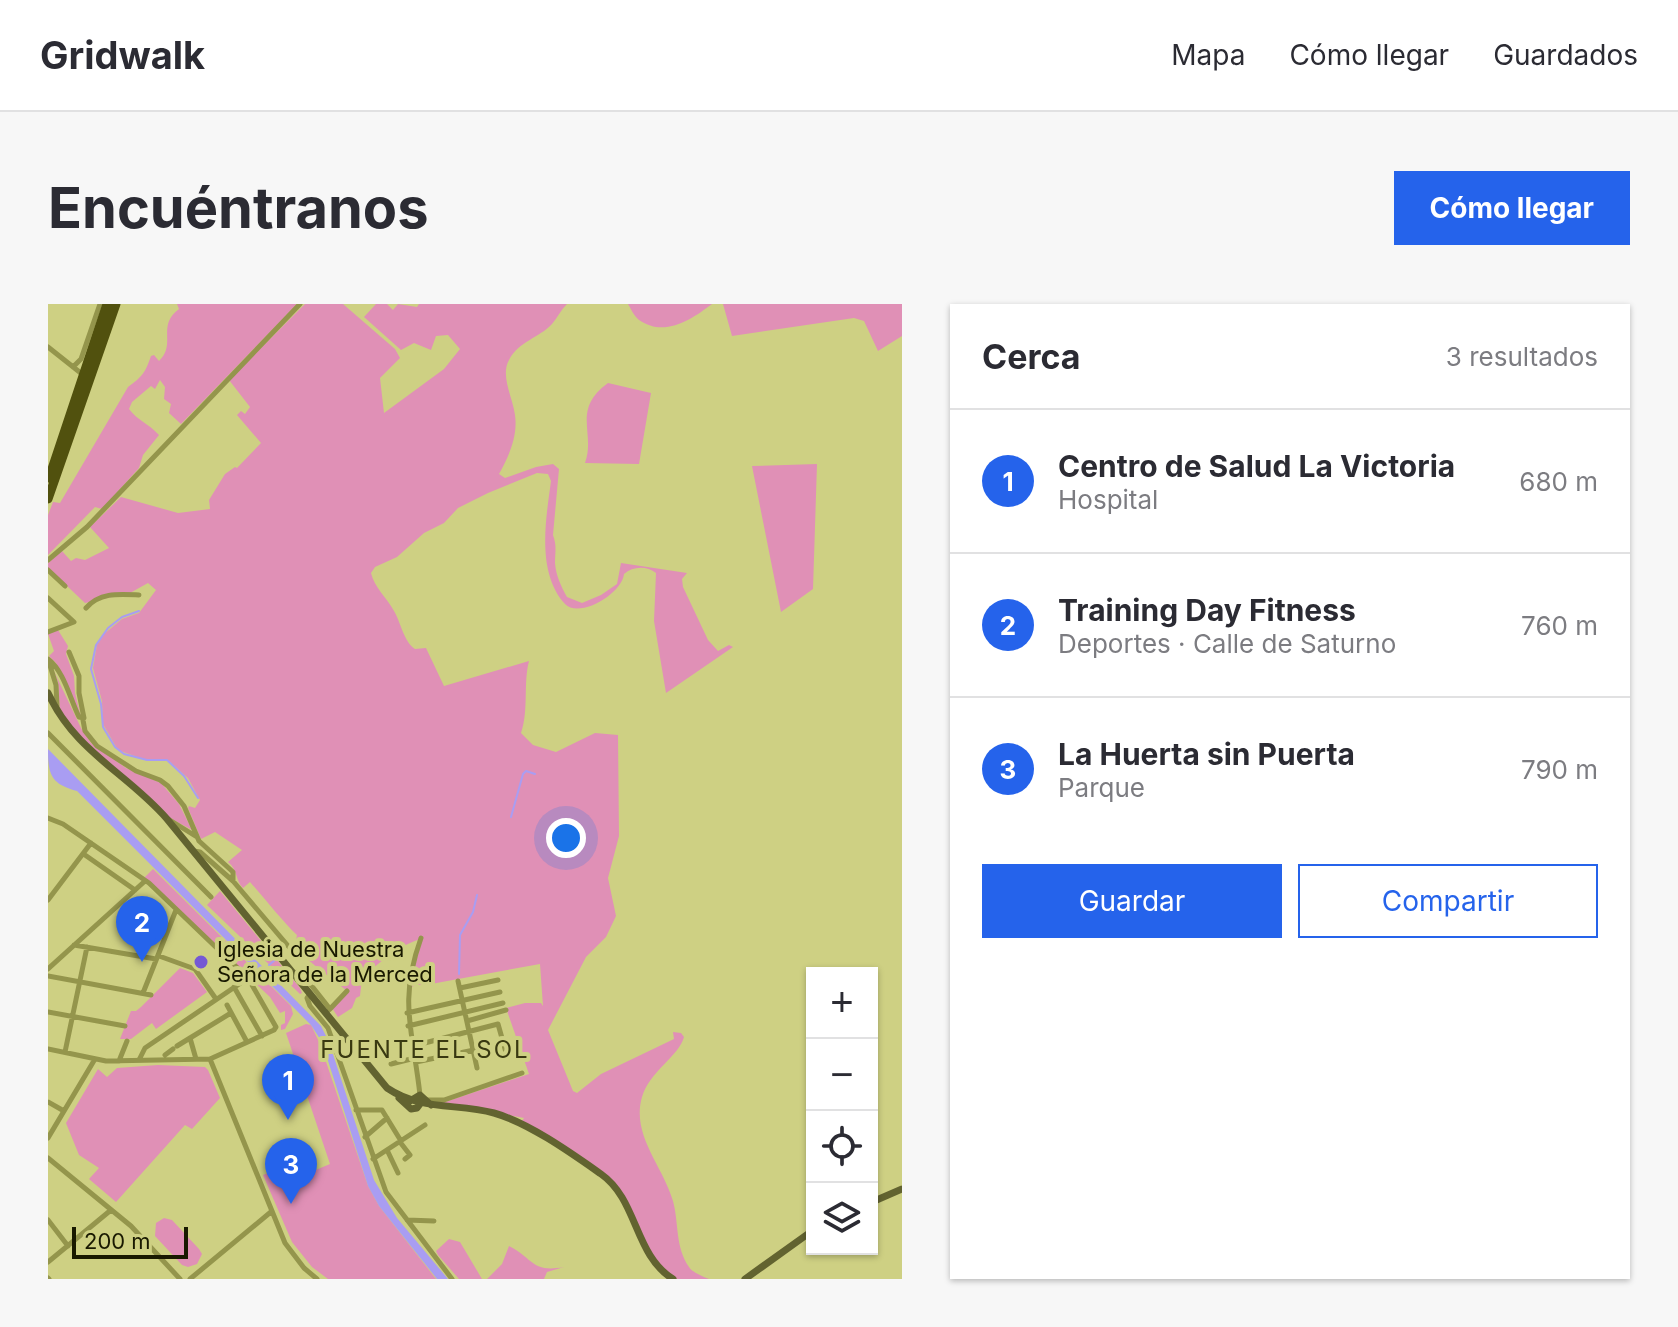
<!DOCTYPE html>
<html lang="es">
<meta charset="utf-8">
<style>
:root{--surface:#fff;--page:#f7f7f7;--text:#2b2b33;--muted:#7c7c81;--line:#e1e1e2;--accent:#2563eb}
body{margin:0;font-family:Inter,sans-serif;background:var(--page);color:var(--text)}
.controls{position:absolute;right:24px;bottom:24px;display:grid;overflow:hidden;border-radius:0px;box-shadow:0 2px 6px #0004}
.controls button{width:72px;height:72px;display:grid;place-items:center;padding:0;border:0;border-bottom:2px solid var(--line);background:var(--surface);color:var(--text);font:40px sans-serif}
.scale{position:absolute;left:24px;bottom:20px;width:116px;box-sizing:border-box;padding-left:8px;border:4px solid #191900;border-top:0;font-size:22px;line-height:28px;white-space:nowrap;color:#191900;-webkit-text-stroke:6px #ced083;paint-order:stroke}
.you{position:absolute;left:518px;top:534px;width:28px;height:28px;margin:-20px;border:6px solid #fff;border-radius:50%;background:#1a73e8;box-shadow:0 0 0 12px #1a73e833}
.badge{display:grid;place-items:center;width:52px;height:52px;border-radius:50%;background:var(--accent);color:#fff;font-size:26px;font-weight:700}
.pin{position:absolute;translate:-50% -66px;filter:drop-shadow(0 2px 4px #0008)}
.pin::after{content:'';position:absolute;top:42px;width:28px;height:24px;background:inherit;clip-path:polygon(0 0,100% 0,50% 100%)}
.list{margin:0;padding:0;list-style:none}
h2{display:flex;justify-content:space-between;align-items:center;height:104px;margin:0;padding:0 32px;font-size:34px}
h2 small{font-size:26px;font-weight:400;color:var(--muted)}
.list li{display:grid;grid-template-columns:52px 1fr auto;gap:24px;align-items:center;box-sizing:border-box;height:144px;padding:0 32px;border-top:2px solid var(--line)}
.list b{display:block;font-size:30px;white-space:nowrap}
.list p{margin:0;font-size:26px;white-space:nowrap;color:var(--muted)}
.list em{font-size:26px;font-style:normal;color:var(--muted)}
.actions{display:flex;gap:16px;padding:24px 32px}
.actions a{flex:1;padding:18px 0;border:2px solid var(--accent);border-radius:0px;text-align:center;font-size:28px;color:var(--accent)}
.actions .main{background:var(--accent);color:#fff}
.icon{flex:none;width:44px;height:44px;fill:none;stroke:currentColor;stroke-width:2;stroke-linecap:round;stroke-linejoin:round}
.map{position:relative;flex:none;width:854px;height:975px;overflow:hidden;border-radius:0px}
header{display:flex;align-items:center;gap:48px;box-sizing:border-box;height:112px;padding:0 40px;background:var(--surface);border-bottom:2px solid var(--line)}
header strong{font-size:38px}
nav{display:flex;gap:44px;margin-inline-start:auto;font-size:28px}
.intro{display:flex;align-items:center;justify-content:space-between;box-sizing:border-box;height:192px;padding:0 48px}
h1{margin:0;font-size:56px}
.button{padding:20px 36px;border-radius:0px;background:var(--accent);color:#fff;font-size:28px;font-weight:700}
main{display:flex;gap:48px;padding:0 48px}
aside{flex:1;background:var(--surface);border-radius:0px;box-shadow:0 2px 6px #0004}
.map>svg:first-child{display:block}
.green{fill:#e090b6}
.water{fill:#a99df2}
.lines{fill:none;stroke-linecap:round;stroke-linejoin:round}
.stream{stroke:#a99df2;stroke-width:2}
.minor{stroke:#94954c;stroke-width:5}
.major{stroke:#626330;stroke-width:7}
.highway{stroke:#51510e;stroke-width:9}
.poi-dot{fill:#7559d4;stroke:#ced083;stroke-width:3}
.labels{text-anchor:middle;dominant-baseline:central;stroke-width:8;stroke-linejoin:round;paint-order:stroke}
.poi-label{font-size:22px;fill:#191900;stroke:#ced083;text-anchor:start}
.neighbourhood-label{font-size:24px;letter-spacing:2px;fill:#393911;stroke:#ced083}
</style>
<header>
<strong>Gridwalk</strong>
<nav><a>Mapa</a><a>Cómo llegar</a><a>Guardados</a></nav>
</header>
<div class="intro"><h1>Encuéntranos</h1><a class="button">Cómo llegar</a></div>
<main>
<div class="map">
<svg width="854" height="975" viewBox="0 0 854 975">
<rect width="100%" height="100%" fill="#ced083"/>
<path class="green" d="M 129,0 L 249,0 L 133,120 L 121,109 L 123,100 L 116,95 L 117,83 L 112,76 L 107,85 L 103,82 L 84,98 L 81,105 C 90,117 100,119 111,131 L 95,151 L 91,164 L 54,205 L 47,203 L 0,251 L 0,211 L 5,198 L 12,199 L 80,83 C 95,72 97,69 103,52 L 106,51 L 111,57 C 129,40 108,22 131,5 Z
M 257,0 L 295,0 L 347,45 L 352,54 L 332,74 L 336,109 L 396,65 L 412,45 L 400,31 L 388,32 L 383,46 L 366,39 L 353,46 L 316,13 L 328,0 L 339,0 L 345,6 L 350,0 L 369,3 L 371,0 L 519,0 C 513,6 509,14 504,20 C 491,34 471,37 461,56 C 452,72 465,94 467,111 C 470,132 461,152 451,170 L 457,174 L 488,163 L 505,160 L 511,165 L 505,231 C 509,242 507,248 507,259 C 508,272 513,282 519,293 L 534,299 L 553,291 L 569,280 L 573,259 L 639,269 L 634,275 L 635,283 L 660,336 L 670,347 L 681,341 L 685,343 L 618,389 L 606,317 L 608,269 C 599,262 585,262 576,270 C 574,290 531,315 517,300 C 488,268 498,215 503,177 L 500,170 L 489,169 L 440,189 L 410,204 L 396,219 L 376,229 L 349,253 L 327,263 L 323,269 C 326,283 339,294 346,307 C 353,319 356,338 367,345 L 378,344 L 396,382 L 481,357 C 475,380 481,406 473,429 L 485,441 L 508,448 L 547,429 L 570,431 L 571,532 L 560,574 L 568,612 L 558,633 L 538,653 L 500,726 L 525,787 L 529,789 L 553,770 L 626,735 L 625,728 L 633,729 L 636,733 C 631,752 601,768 594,793 C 583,831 615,862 625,897 C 631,919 627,943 641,963 C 645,969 654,972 661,975 L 629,975 L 618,968 L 608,958 L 570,884 L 474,817 L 476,814 L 394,799 L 481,770 L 458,704 L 477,699 L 493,699 L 495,702 L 492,660 L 383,680 L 368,681 L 361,684 L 374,635 C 358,637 328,660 317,672 C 313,677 313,685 312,692 L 308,694 L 304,704 L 290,713 L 284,704 L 299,687 L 250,648 L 253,641 L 248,636 L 249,631 C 235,618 218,596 202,578 L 195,584 C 187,576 190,566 180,558 L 194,546 L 167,528 L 153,535 L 140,504 L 141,502 L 147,504 L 152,496 L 140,474 L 119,455 L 98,456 L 70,446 L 55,420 L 54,397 L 45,364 L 49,341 L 56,330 L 74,315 L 91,309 L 108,286 L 100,279 L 82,289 L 37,299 L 0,264 L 0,259 L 14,247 L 23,257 L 28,254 L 37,256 L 61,244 L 42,223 L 73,193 L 130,209 L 162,205 L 161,196 L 177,170 L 187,163 L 189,164 L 213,139 L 189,111 L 193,107 L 197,110 L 202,103 L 181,76 Z
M 580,0 L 664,0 C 644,15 617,34 591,16 C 586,12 583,5 580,0 Z
M 675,0 L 854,0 L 854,32 L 830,47 L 816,17 L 806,14 L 684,32 Z
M 560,79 L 603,89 L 591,160 L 537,159 C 548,129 523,106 560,79 Z
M 769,160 L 765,285 L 733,308 L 704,162 Z
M 10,326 L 20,342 L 18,350 L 26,372 L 27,389 L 33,413 L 8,359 L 1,352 L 6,347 L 0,330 Z
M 4,363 L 33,424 L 43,439 L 78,464 L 113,479 L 131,500 L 144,526 L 122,514 L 27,428 L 12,407 L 10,378 Z
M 105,565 L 243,702 L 245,710 L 237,725 L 233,726 L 233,721 L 237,719 L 237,707 L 232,709 L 222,693 L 96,574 Z
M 172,587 L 252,684 L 254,689 L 252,690 L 159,601 Z
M 132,664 L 145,669 L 159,688 L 108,725 L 104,719 L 83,735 L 72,735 L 83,707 L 88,707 L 93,703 Z
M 258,720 L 263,721 L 272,740 L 320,882 L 331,902 L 388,975 L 280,975 L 264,963 L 244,938 L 215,871 L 233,864 L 239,878 L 282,860 L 238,729 Z
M 110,761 L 157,763 L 160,766 L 172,794 L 144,825 L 137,821 L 68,898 L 41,875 L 51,864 L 31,851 L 18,819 L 50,765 L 59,773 L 69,764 Z
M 116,914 L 124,916 L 151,945 L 154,950 L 149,960 L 140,963 L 134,961 L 107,932 L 108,919 Z
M 401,935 L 412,938 L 434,975 L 411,975 L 390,951 L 388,947 Z
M 461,942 C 486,955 484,969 516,963 L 499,968 L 496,975 L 439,975 L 454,960 Z"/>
<path class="water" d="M 0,445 L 273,722 L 281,738 L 326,876 L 349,914 L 400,975 L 389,975 L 331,902 L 320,882 L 274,738 L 263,721 L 29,487 C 3,480 0,471 0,445 Z"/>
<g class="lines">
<path class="stream" d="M 91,307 L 74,313 L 60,324 L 48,341 L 43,365 L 53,400 L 55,423 L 67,443 L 76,450 L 99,456 L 119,456 L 136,472 L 150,494
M 463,513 L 475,470 L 478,467 L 487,470
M 221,661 L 227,656
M 411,670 L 412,631 L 425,608 L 429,591"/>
<path class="minor" d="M 0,43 L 34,70
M 25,63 L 33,55 L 52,0
M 0,256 L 39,223 L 252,0
M 0,266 L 17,282
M 0,294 L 26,318 L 0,328
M 38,304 C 52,288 71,290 91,291
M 9,402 L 8,381 L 0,355 C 16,367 22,395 31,413 L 36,414 L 31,389 L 31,372 L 21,348
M 35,416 L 37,427 L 49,442 L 88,467 L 112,476 L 120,482 L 136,502 L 151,537 L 185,568 L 185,577
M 0,429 L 163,593
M 0,514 L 15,520 L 101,579 L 200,674 L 228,723 L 226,726 L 162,755 L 58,757 L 0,745
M 120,515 L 149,533
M 146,547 L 152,548 L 185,577 L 241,643
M 37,551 L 87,586
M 0,596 L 43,539
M 26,641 L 108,655
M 111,652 L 147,665 L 168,695
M 0,665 L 97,577
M 246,669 L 252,667 L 282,705 L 277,709
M 0,672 L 103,691
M 410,677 L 429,764
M 186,683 L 214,732
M 412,684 L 450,676
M 95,689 L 128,606
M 262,690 L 259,694 L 262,702 L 280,724 L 338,888 L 404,975
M 179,701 L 199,738
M 282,705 L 299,687
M 0,708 L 77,722
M 359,709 L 452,688
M 419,717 L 458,706
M 360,722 L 455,699
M 129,742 L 142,734
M 365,742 L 450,720 L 459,752
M 17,748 L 39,643
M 117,751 L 125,745
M 148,755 L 142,734 L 183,709
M 162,755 L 237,939 L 256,964 L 269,975
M 91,756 L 97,744 L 200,674
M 71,757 L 79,737
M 368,758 L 426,746
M 343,760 L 367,754
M 372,791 C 365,727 350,698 373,634
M 378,796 L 396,796 L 474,769
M 0,798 L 16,807
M 308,806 L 334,806 L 353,837
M 317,833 L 339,814
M 0,834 L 47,755
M 352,838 L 362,851 L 357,855
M 340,848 L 350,869
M 0,854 L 83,922 L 132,975
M 325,855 L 377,821
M 0,916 L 20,942
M 359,916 L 386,917
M 0,958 L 63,906
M 0,974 L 1,975
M 142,975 L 224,907"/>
<path class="major" d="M 0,389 C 27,448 79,469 119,515 L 339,784 C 373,807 409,799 446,809 C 481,819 523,849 553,870 C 590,896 586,951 625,975
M 351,794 L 363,805 L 369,804 L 372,800
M 362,797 L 372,791 L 383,801
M 824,898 L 854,885
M 697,975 L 764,927"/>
<path class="highway" d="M 1,174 L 59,0
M 0,195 L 68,0"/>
</g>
<circle class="poi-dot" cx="153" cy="658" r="8"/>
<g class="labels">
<g class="poi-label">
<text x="169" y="645">Iglesia de Nuestra<tspan x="169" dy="25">Señora de la Merced</tspan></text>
</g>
<g class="neighbourhood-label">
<text x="377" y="745">FUENTE EL SOL</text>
</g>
</g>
</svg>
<div class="controls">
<button>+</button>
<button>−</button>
<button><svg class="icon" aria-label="locate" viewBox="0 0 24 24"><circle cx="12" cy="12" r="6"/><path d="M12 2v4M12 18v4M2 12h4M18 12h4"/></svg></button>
<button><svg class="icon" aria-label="layers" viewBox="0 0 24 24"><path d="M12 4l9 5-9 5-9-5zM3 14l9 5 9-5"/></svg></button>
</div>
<div class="scale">200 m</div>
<div class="you"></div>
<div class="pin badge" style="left:240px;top:816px">1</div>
<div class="pin badge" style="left:94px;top:658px">2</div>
<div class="pin badge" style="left:243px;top:900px">3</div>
</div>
<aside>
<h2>Cerca<small>3 resultados</small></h2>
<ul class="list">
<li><span class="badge">1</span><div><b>Centro de Salud La Victoria</b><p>Hospital</p></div><em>680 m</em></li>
<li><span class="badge">2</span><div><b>Training Day Fitness</b><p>Deportes · Calle de Saturno</p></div><em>760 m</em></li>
<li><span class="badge">3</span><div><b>La Huerta sin Puerta</b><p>Parque</p></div><em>790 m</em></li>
</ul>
<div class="actions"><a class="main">Guardar</a><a>Compartir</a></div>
</aside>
</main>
